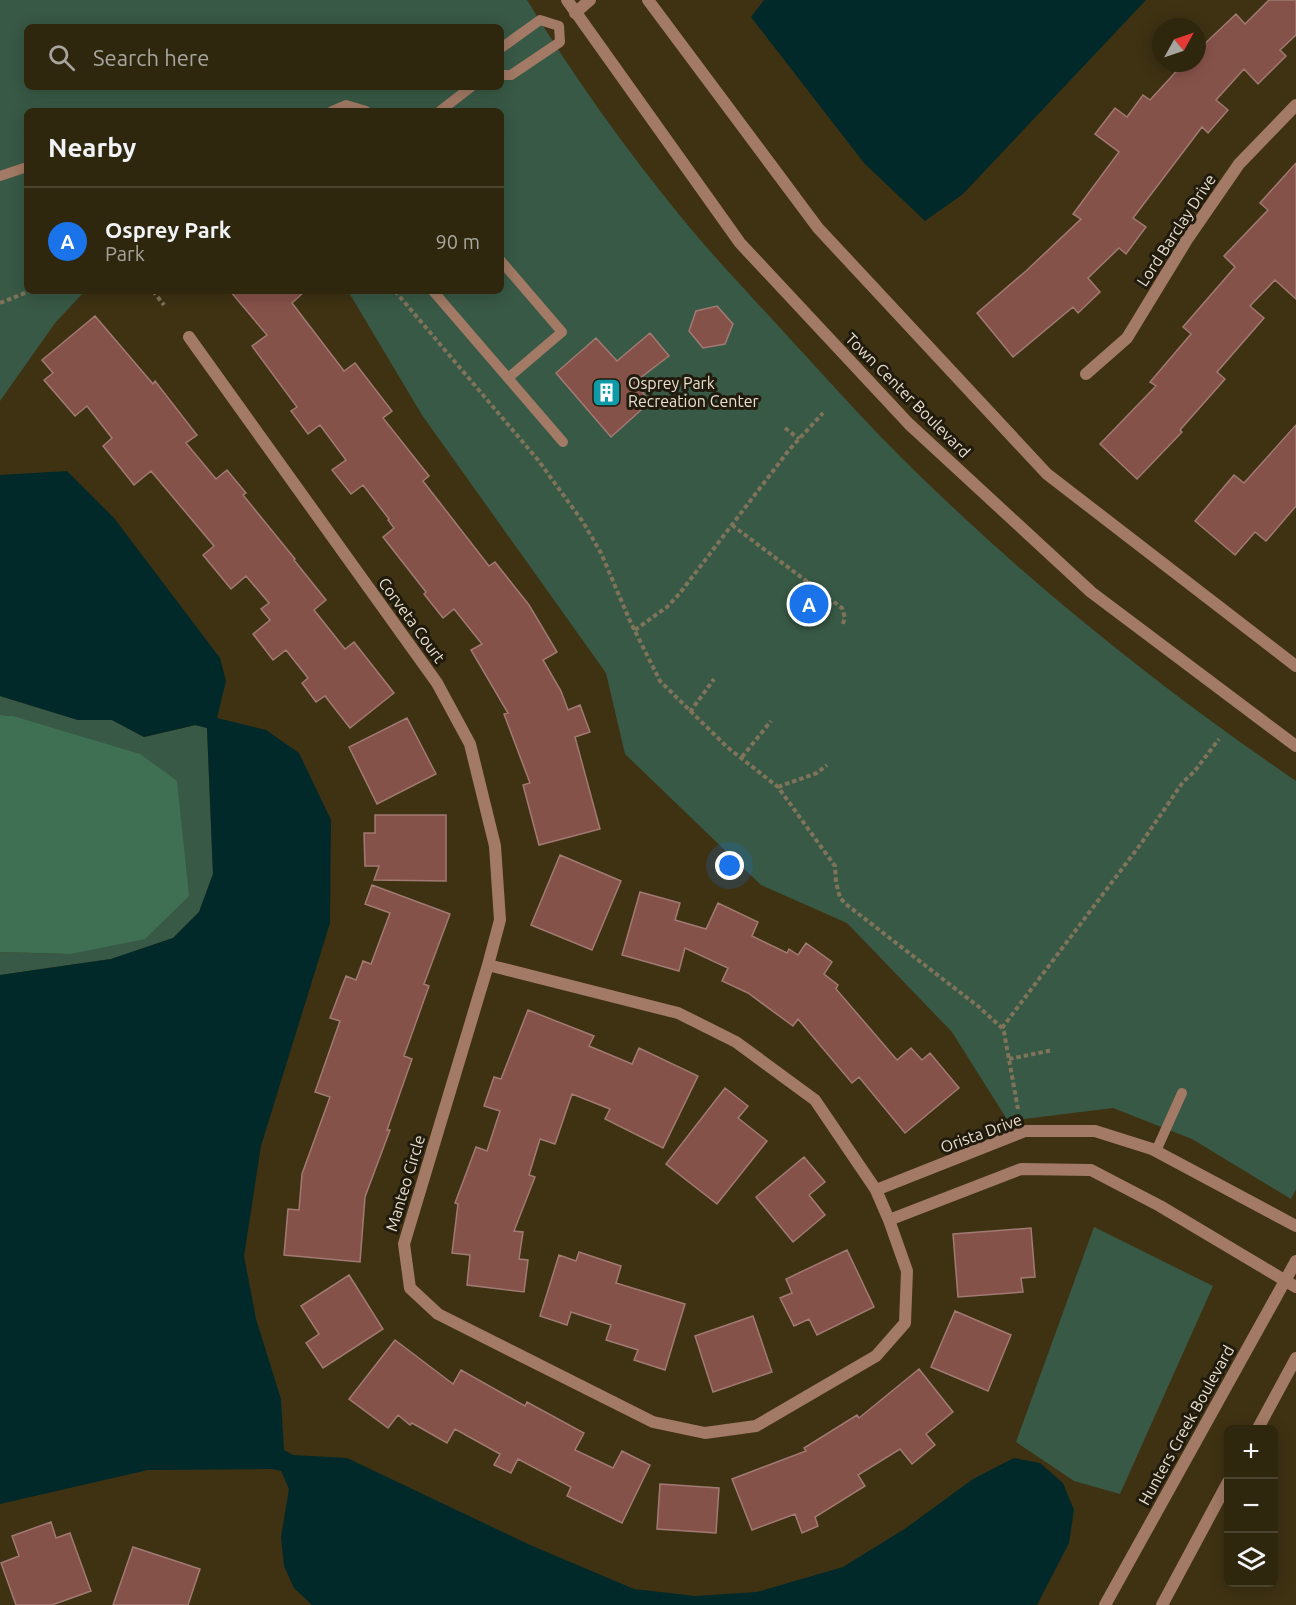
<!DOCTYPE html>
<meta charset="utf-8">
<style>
:root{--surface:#2f260e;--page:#3b321c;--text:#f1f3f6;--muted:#a7a59e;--line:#4a432e;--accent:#1a73e8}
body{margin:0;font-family:Ubuntu,sans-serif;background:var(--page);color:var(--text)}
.controls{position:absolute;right:18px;bottom:18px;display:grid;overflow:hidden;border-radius:9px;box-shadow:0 3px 15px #0003}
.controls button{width:54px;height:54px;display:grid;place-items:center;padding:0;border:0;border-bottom:2px solid var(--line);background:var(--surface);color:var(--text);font:30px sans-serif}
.compass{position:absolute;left:1152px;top:18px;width:54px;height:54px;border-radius:50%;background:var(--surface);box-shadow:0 3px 15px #0003;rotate:50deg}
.you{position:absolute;left:730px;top:866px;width:21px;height:21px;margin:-15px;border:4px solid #fff;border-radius:50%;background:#1a73e8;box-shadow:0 0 0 9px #1a73e833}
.badge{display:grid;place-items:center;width:39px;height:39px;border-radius:50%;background:var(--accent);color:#fff;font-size:20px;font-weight:700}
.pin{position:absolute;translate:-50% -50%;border:3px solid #fff;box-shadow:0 2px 6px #0006}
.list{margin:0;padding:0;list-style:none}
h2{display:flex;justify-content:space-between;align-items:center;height:78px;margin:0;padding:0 24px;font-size:26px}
h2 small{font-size:20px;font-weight:400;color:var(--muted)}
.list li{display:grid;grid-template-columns:39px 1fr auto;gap:18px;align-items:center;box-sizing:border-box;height:108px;padding:0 24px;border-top:2px solid var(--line)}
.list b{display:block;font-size:22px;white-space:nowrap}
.list p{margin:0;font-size:20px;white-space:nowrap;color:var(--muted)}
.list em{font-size:20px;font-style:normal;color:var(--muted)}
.icon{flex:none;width:33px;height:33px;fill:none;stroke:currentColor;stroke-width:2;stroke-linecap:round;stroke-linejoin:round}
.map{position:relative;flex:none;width:1296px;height:1605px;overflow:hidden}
.search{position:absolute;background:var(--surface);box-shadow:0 3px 15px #0003;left:24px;top:24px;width:480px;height:66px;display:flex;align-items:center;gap:15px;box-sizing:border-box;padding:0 21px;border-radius:9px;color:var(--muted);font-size:22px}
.panel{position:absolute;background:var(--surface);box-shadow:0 3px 15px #0003;left:24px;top:108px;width:480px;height:186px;border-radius:9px}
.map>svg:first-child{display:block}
.green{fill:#385945;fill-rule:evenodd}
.forest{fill:#3f7054}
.water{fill:#01292a}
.building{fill:#855249;stroke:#a17a73;stroke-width:1.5}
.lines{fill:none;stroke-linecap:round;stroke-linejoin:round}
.path{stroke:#7f745a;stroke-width:4;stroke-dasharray:4.5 3;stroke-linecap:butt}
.service{stroke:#a27a65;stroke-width:10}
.minor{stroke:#a27a65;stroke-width:12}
.tertiary{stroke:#a27a65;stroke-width:12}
.labels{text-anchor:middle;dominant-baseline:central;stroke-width:6;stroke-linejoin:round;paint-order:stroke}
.street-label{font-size:16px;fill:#e9e0cf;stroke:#211b0e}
.poi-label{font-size:16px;fill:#e9e0cf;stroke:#211b0e;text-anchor:start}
</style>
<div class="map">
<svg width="1296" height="1605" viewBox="0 0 1296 1605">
<rect width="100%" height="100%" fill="#3f3213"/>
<path class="green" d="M 0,0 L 527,0 C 573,76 625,148 681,217 C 716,260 755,300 792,341 C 821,372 849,404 879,435 C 1005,564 1147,679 1296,781 L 1296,1189 L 1291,1199 L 1192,1139 L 1113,1108 L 1008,1121 L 952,1032 L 847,923 L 761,885 L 625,754 L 606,673 L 422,415 L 348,291 L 501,291 L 501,111 L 27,111 L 27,291 L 88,291 L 83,293 L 55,323 L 0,401 ZM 27,27 L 501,27 L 501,87 L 27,87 Z
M 0,696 L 78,720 L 112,720 L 144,737 L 196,725 L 207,728 L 213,874 L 199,912 L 173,938 L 111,959 L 0,975 L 0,952 L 70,954 L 13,716 L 0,715 Z
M 1094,1227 L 1213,1286 L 1120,1494 L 1074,1481 L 1016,1442 Z"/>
<path class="forest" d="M 0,715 L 13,716 L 140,754 L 177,781 L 189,896 L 145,939 L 70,954 L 0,952 Z"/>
<path class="water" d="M 764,0 L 1146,0 L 963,194 L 925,221 L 864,163 L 751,17 Z
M 67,471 L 114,518 L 220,658 L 226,681 L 217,718 L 266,730 L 299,753 L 331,820 L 330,923 L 261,1146 L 244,1256 L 256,1319 L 281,1399 L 284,1450 L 293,1455 L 347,1458 L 530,1545 L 634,1589 L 695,1596 L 757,1592 L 843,1567 L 906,1528 L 973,1479 L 1014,1458 L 1040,1463 L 1063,1483 L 1074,1510 L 1069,1543 L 1037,1605 L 312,1605 L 294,1588 L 284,1566 L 281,1537 L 289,1489 L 281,1471 L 272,1469 L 148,1470 L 0,1504 L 0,975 L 111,959 L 173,938 L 199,912 L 213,874 L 207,728 L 195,725 L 144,737 L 112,720 L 78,720 L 0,696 L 0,475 Z"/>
<path class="building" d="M 1269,0 L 1296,0 L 1296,35 L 1280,50 L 1286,56 L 1258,84 L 1244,69 L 1216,100 L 1228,110 L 1208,133 L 1202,127 L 1133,218 L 1146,227 L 1126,254 L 1119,248 L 1088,278 L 1100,292 L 1078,313 L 1073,307 L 1013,357 L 977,313 L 1026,271 L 1081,219 L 1073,214 L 1119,152 L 1095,134 L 1115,108 L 1127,117 L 1143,95 L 1150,100 L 1184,63 L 1197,63 L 1197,51 L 1236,14 L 1245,24 Z
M 1296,163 L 1296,299 L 1275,280 L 1250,306 L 1264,318 L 1217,372 L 1225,379 L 1180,430 L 1182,432 L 1137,479 L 1100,444 L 1156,386 L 1150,382 L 1191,334 L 1183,327 L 1235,267 L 1224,256 L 1268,210 L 1260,203 Z
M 230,291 L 305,291 L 292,303 L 344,371 L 355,363 L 392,411 L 383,418 L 429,476 L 423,481 L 489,566 L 495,562 L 529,605 L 557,652 L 543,660 L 561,691 L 568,710 L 580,705 L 590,732 L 575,737 L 600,829 L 539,845 L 523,785 L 530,783 L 504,714 L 508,713 L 471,650 L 482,644 L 454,609 L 443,618 L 424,594 L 426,592 L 383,537 L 394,528 L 388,520 L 389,519 L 363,485 L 351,494 L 332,470 L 346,460 L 320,425 L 308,434 L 291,411 L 297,407 L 252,346 L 267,335 Z
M 717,306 L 733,324 L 725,344 L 703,348 L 689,331 L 696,311 Z
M 95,316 L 153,384 L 155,381 L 197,435 L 186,443 L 216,479 L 227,470 L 246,493 L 243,495 L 295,559 L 294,560 L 326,600 L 314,610 L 345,649 L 354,642 L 394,693 L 350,728 L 325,696 L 316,702 L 302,683 L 308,678 L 286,650 L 273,660 L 253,634 L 270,620 L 261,609 L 269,603 L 246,576 L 231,589 L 203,555 L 214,546 L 151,471 L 134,485 L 103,446 L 112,438 L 87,406 L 75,416 L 44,380 L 53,373 L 42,360 Z
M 650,333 L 669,356 L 635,382 L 650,402 L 611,437 L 556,373 L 596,338 L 617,361 Z
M 1296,425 L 1296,506 L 1266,541 L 1255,532 L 1235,555 L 1195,521 L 1234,475 L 1244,483 Z
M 407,718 L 436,774 L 377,804 L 349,747 Z
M 375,815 L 446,815 L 446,881 L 374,880 L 379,866 L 365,866 L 364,833 L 375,833 Z
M 560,855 L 621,881 L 592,950 L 531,925 Z
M 372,885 L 450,914 L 424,984 L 429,986 L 404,1056 L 412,1059 L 387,1130 L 390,1130 L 365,1197 L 360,1262 L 284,1255 L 288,1209 L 299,1210 L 302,1174 L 330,1097 L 315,1092 L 340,1021 L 330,1018 L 346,976 L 356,980 L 363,961 L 371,964 L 390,913 L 365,904 Z
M 640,892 L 680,903 L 675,920 L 706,929 L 718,903 L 758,922 L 752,936 L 787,953 L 789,949 L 798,955 L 806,943 L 832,962 L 824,974 L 838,985 L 836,989 L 897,1060 L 911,1048 L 922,1060 L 930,1053 L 959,1088 L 905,1133 L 859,1077 L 852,1083 L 798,1019 L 793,1026 L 748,993 L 722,981 L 728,968 L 685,948 L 679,971 L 622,955 Z
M 528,1010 L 594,1036 L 589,1046 L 632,1064 L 639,1048 L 698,1076 L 663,1148 L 605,1119 L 610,1109 L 572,1094 L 555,1144 L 540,1139 L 529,1175 L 535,1177 L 514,1231 L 523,1232 L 519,1259 L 528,1260 L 524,1292 L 467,1285 L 470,1255 L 452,1253 L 458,1204 L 455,1203 L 476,1147 L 487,1151 L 500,1111 L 484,1106 L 494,1077 L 501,1079 Z
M 725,1088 L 748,1106 L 738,1118 L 767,1141 L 717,1204 L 666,1164 Z
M 804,1157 L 825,1182 L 809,1195 L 825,1215 L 793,1242 L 756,1197 Z
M 1031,1228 L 1035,1277 L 1021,1278 L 1023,1292 L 958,1297 L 953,1234 Z
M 847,1250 L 874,1307 L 817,1335 L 809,1319 L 794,1326 L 780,1298 L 792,1293 L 786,1279 Z
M 579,1252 L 621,1266 L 616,1283 L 685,1304 L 665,1370 L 634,1360 L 638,1350 L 606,1340 L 611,1325 L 571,1312 L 567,1325 L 540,1316 L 559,1255 L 576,1261 Z
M 349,1275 L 383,1329 L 323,1368 L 306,1343 L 319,1334 L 301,1306 Z
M 955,1311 L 1011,1335 L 988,1391 L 931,1367 Z
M 753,1316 L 772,1372 L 713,1392 L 695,1336 Z
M 395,1340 L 453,1384 L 461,1370 L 525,1406 L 527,1402 L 584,1433 L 575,1450 L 613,1468 L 622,1451 L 650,1465 L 622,1523 L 567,1496 L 571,1487 L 518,1459 L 511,1473 L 494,1465 L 500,1454 L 455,1429 L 447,1443 L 412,1423 L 410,1425 L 398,1415 L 388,1428 L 349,1399 Z
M 919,1369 L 953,1412 L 926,1434 L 935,1445 L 912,1464 L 900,1449 L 858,1475 L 865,1486 L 815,1517 L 818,1526 L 802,1533 L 795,1514 L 752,1530 L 732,1479 L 806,1451 L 804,1448 L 857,1415 L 859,1418 Z
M 660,1484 L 719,1488 L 716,1533 L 657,1529 Z
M 51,1522 L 56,1538 L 70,1533 L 91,1591 L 52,1605 L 16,1605 L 1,1563 L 19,1556 L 12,1536 Z
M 133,1547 L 200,1569 L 188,1605 L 113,1605 Z"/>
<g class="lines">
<path class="path" d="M 153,291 L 164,305
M 395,291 L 538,460 L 583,522 L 601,553 L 630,621 L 660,681 L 727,747 L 778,787 L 835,866 L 836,882 L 840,898 L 847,905 L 979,1007 L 1002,1028 L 1004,1032 L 1018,1109
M 0,303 L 30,291
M 785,428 L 799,439
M 732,525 L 842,608 L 845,618 L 842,626
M 635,630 L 667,607 L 680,593 L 789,450 L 823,413
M 690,712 L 714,679
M 742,757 L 771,721
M 778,787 L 817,773 L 827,765
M 1002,1028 L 1140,845 L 1183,782 L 1194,772 L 1219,739
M 1009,1059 L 1053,1050"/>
<path class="service" d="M 501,48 L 540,20 L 559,26
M 501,75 L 511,75 L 560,42 L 559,26
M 332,111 L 346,105 L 366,111
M 440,111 L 471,87
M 0,176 L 27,167
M 501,261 L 562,332 L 508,378
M 433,291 L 563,442
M 1156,1151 L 1182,1093"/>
<path class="minor" d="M 575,13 L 590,0
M 189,337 L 437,683 L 470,744 L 495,846 L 500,920 L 488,965
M 1086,374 L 1127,338 L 1188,238 L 1239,164 L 1296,105
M 488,965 L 678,1013 L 736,1042 L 815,1100 L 876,1190 L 889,1220 L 907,1271 L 905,1323 L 876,1356 L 756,1426 L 705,1433 L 653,1422 L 438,1314 L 410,1288 L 404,1244 Z
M 876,1190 L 1025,1131 L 1095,1131 L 1152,1149 L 1296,1226
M 889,1220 L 1021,1169 L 1091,1170 L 1160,1206 L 1296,1287"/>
<path class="tertiary" d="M 567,0 L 740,243 L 909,424 L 1091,592 L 1296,746
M 648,0 L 818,228 L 1047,474 L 1296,666
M 1257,1430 L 1296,1358
M 1105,1605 L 1296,1261
M 1162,1605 L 1228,1482"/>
</g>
<defs>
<symbol id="building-square" viewBox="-11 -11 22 22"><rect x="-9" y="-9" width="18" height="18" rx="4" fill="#0f9aa8" stroke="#211b0e"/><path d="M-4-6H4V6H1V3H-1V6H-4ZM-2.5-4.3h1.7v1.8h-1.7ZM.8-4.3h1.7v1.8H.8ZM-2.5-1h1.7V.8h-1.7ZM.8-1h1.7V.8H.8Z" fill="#fff"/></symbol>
</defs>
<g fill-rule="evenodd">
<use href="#building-square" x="590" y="376" width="33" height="33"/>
</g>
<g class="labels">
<g class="street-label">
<text transform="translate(1176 230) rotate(-57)">Lord Barclay Drive</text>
<text transform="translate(908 395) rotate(45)">Town Center Boulevard</text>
<text transform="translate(412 620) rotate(54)">Corveta Court</text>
<text transform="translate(981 1133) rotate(-20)">Orista Drive</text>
<text transform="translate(405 1183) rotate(-73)">Manteo Circle</text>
<text transform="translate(1186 1425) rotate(-61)">Hunters Creek Boulevard</text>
</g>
<g class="poi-label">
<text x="628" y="383">Osprey Park<tspan x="628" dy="18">Recreation Center</tspan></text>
</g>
</g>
</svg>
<div class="controls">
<button>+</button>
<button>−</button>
<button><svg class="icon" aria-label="layers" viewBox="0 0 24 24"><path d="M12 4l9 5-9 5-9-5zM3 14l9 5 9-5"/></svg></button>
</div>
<svg class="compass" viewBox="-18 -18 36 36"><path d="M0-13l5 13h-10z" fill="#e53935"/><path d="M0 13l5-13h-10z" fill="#a7a59e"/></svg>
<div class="you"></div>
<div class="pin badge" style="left:809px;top:604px">A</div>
<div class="search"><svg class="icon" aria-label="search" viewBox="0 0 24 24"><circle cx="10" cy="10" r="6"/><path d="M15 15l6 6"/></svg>Search here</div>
<section class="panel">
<h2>Nearby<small></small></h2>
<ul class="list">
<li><span class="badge">A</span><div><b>Osprey Park</b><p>Park</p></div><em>90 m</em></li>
</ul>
</section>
</div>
